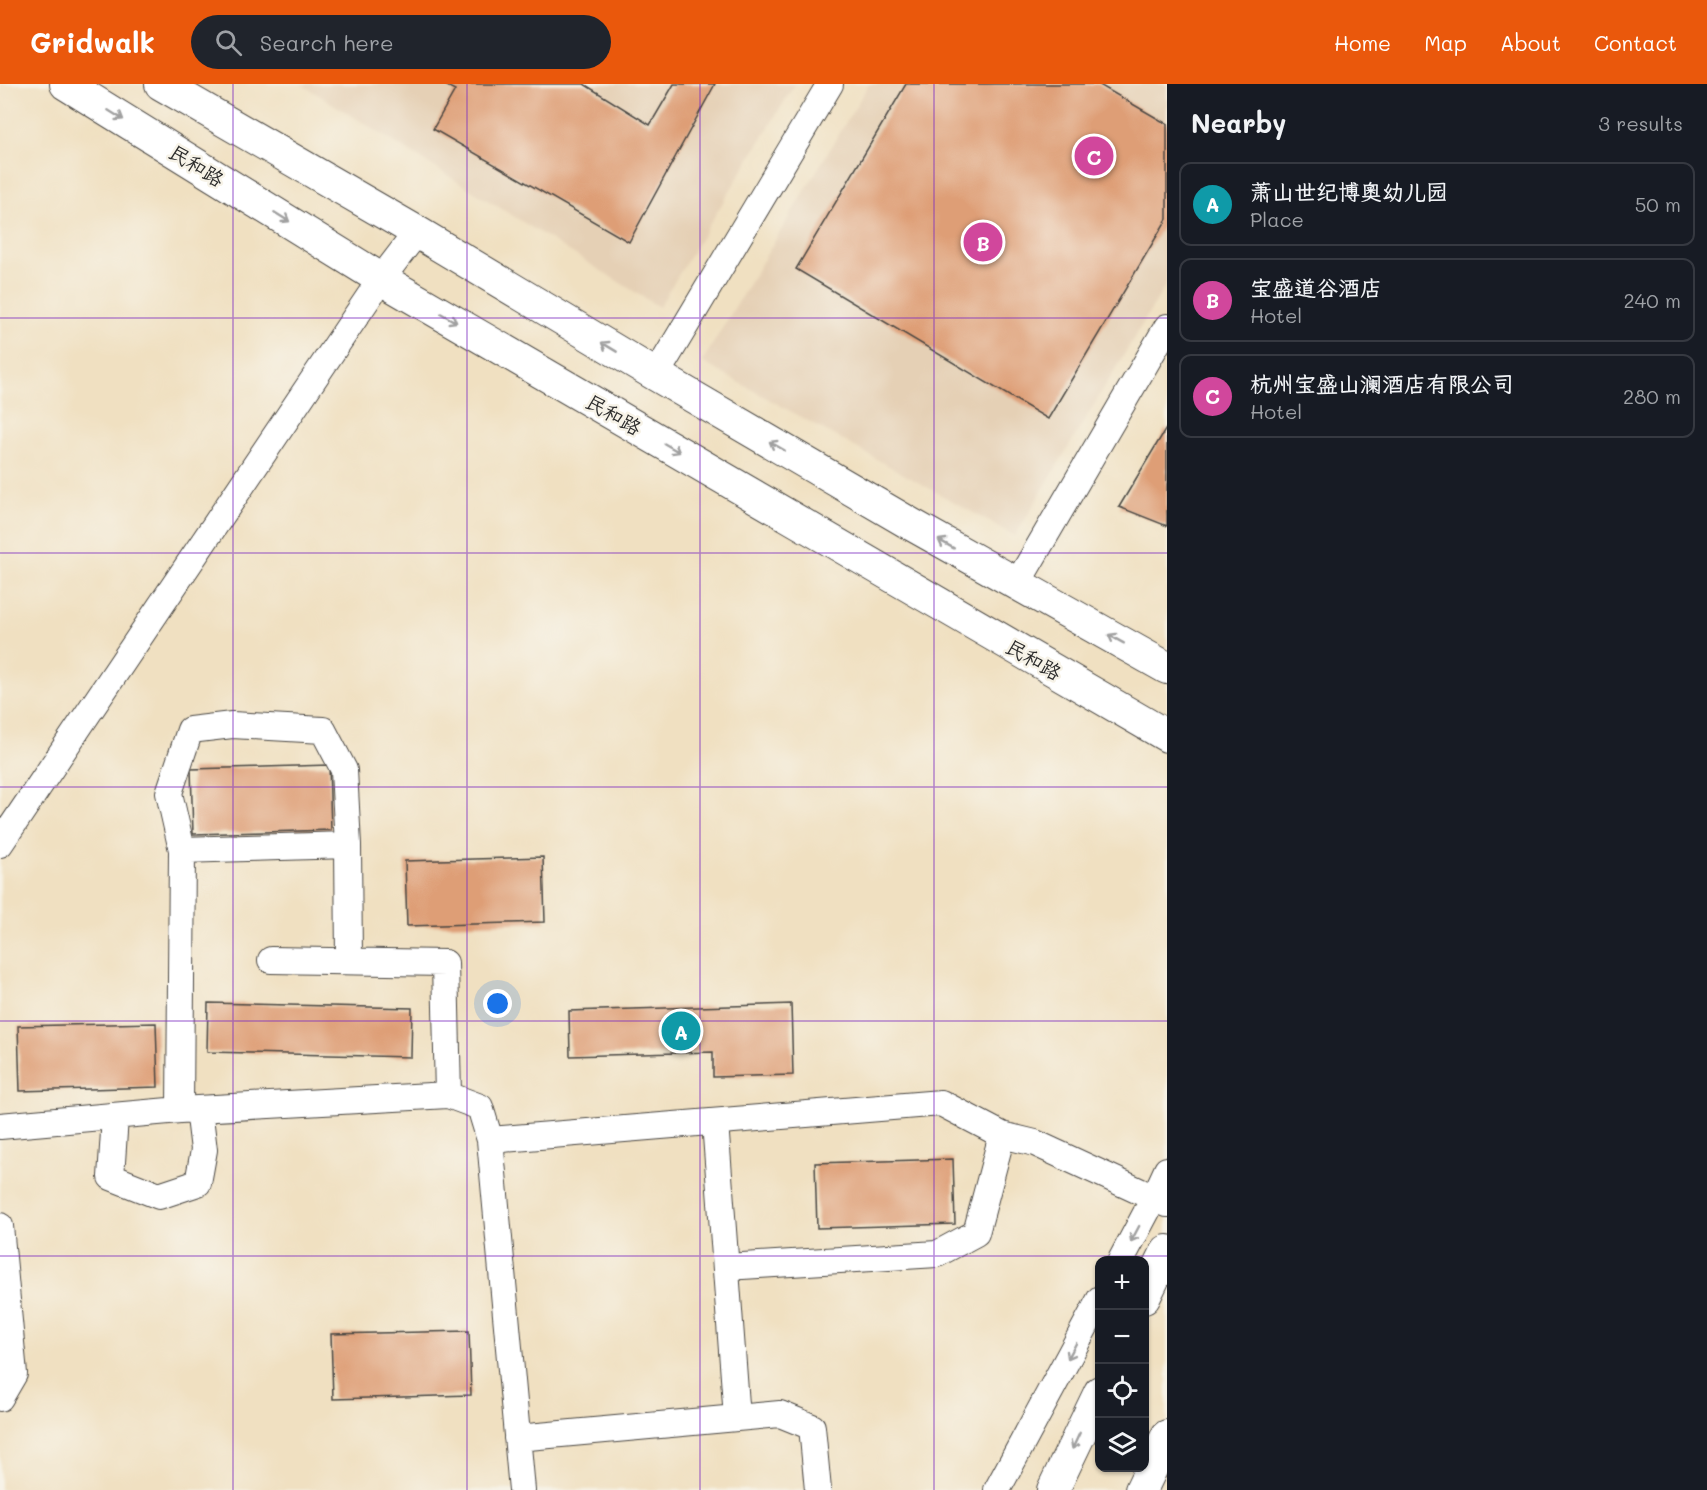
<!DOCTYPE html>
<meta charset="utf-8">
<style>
:root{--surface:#171b24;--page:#20242c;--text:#f1f3f6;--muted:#9ea1a6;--line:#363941;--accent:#ea580c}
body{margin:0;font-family:Mali,"LXGW WenKai TC",sans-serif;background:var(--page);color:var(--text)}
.controls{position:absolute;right:18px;bottom:18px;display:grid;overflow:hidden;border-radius:12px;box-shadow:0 2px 4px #0004}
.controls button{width:54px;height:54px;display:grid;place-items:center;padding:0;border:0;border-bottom:2px solid var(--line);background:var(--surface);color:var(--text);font:30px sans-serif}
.you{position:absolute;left:498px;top:920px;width:21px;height:21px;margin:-15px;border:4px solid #fff;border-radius:50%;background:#1a73e8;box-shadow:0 0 0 9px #1a73e833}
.badge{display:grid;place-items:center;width:39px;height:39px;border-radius:50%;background:var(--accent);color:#fff;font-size:20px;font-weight:700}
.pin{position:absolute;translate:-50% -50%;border:3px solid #fff;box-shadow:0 2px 6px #0006}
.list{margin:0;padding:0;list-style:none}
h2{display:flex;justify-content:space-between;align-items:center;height:78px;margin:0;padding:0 24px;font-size:26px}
h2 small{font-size:20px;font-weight:400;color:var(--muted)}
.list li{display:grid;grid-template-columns:39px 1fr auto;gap:18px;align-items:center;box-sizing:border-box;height:84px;margin:0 12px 12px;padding:0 12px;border:2px solid var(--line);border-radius:12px}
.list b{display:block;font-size:22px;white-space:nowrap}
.list p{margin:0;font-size:20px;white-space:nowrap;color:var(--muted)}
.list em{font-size:20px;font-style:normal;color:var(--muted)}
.icon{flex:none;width:33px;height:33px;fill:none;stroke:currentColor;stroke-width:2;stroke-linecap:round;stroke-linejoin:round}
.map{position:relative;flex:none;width:1167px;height:1406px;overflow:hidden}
header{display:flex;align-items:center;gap:36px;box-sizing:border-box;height:84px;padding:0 30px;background:var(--accent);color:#fff}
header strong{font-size:28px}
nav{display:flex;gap:33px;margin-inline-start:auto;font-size:21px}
.search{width:420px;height:54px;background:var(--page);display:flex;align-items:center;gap:15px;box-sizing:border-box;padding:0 21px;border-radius:33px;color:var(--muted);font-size:22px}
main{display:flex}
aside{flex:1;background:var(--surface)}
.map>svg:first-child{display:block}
.built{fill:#e5d0b5}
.building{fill:#de9e76}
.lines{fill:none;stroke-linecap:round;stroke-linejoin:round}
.minor-casing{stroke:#494642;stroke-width:28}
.major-casing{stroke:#494642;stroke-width:34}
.minor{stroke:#fff;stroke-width:26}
.major{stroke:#fff;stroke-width:32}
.oneway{stroke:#a0a0a0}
.grid{fill:none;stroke:#7b2cbf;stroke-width:1.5;stroke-opacity:0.55}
.labels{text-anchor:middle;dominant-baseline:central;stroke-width:5;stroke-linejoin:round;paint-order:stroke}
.street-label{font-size:20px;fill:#2b2b2b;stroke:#f7f3e8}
</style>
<header>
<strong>Gridwalk</strong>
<div class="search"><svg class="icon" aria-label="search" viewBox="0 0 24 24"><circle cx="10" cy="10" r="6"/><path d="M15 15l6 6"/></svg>Search here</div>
<nav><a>Home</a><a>Map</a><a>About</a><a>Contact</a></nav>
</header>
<main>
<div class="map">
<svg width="1167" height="1406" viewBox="0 0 1167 1406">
<rect width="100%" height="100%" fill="#f7f3e8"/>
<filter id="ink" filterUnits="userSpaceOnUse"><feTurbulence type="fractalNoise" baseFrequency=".0167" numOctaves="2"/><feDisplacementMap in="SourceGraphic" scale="12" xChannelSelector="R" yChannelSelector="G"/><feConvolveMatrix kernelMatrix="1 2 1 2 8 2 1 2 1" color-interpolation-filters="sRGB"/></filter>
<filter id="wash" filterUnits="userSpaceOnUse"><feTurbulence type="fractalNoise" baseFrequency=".008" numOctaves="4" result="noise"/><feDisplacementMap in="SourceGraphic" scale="24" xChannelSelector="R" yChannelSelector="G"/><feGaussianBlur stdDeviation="1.35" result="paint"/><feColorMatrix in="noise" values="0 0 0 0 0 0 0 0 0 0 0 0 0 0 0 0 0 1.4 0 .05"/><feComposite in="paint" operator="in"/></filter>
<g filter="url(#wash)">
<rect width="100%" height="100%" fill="#f0e0c1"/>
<path class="built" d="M 301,0 L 795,0 L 659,223 Z
M 869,0 L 1167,0 L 1167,199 L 1015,452 L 702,278 Z"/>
<g id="blocks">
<path class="building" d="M 443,0 L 584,0 L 650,41 L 674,0 L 715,0 L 629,158 L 433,45 L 455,6 Z
M 906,0 L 1098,0 L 1167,40 L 1167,135 L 1048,335 L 796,185 Z
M 1167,343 L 1167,442 L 1119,423 Z
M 329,681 L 331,746 L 193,750 L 191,685 Z
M 543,773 L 545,838 L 407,842 L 405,777 Z
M 208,919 L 412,924 L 411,973 L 207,968 Z
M 791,920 L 793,991 L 713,993 L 713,968 L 570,972 L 569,927 Z
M 156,939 L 158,1003 L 20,1007 L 18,942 Z
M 953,1075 L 955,1140 L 817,1144 L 815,1079 Z
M 469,1247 L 471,1311 L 333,1315 L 331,1250 Z"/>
</g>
</g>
<g filter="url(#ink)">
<use href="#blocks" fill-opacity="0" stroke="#494642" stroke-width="1.5"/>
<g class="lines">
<defs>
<path id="minor" d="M 656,291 L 830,0
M 1017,500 L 1167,243
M 0,760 L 381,195 L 417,148
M 348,761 L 349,877
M 271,876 L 445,879 L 448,1011
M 180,1026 L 182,766 L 169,709 L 190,646 L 232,641 L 323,646 L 344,686 L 348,761 L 182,766
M 115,1033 L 111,1093 L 159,1112 L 198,1099 L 204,1066 L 199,1025
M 715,1038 L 737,1334
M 0,1042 L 180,1026 L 448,1011 L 480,1023 L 490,1056 L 522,1406
M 490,1056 L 941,1019 L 1002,1051 L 1035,1059 L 1167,1120
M 0,1142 L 14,1290 L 0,1314
M 1121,1176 L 1154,1114 L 1167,1086
M 726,1183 L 937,1170 L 976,1149 L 1002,1051
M 517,1354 L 780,1330 L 812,1343 L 818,1406
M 997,1406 L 1100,1215"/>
<path id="major" d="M 66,0 L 381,195 L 1167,652
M 161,0 L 417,148 L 656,291 L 909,439 L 1167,584
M 1144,1214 L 1167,1167
M 1053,1406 L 1100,1308
M 1141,1406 L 1167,1352"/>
</defs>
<use href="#minor" class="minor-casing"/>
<use href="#major" class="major-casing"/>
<use href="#minor" class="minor"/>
<use href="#major" class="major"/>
</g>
<defs><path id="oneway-shaft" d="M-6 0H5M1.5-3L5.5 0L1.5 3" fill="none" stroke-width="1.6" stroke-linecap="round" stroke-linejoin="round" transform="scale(1.5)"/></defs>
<g class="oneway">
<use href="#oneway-shaft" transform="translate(116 31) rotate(32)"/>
<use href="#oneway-shaft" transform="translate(282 133) rotate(32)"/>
<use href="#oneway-shaft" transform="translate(449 234) rotate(30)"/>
<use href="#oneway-shaft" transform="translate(609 263) rotate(-149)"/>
<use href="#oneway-shaft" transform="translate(777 362) rotate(-150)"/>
<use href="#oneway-shaft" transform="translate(672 364) rotate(30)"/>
<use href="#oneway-shaft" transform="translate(946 460) rotate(-151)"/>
<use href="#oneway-shaft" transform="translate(1116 555) rotate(-151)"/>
<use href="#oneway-shaft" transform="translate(1135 1150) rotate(118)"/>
<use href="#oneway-shaft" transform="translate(1072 1267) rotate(118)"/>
<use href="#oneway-shaft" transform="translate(1076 1357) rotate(115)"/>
</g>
</g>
<path class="grid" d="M 233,0 L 233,1406M 467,0 L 467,1406M 700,0 L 700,1406M 934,0 L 934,1406M 0,234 L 1167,234M 0,469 L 1167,469M 0,703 L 1167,703M 0,937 L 1167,937M 0,1172 L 1167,1172"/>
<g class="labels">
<g class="street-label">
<text transform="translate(197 81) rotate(32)">民和路</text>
<text transform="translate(614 330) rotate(30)">民和路</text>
<text transform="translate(1034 575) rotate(30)">民和路</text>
</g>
</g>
</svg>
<div class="controls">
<button>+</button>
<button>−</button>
<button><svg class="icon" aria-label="locate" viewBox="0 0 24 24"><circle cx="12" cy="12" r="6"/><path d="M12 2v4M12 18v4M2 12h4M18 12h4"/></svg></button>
<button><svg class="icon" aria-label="layers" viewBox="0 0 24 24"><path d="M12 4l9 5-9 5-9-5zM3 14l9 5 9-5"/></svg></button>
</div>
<div class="you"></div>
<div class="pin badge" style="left:681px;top:947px;background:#0f9aa8">A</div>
<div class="pin badge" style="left:983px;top:158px;background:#d1479c">B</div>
<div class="pin badge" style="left:1094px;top:72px;background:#d1479c">C</div>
</div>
<aside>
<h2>Nearby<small>3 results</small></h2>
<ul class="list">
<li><span class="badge" style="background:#0f9aa8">A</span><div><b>萧山世纪博奥幼儿园</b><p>Place</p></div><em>50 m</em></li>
<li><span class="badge" style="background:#d1479c">B</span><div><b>宝盛道谷酒店</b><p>Hotel</p></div><em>240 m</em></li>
<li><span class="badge" style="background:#d1479c">C</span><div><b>杭州宝盛山澜酒店有限公司</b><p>Hotel</p></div><em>280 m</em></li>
</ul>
</aside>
</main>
